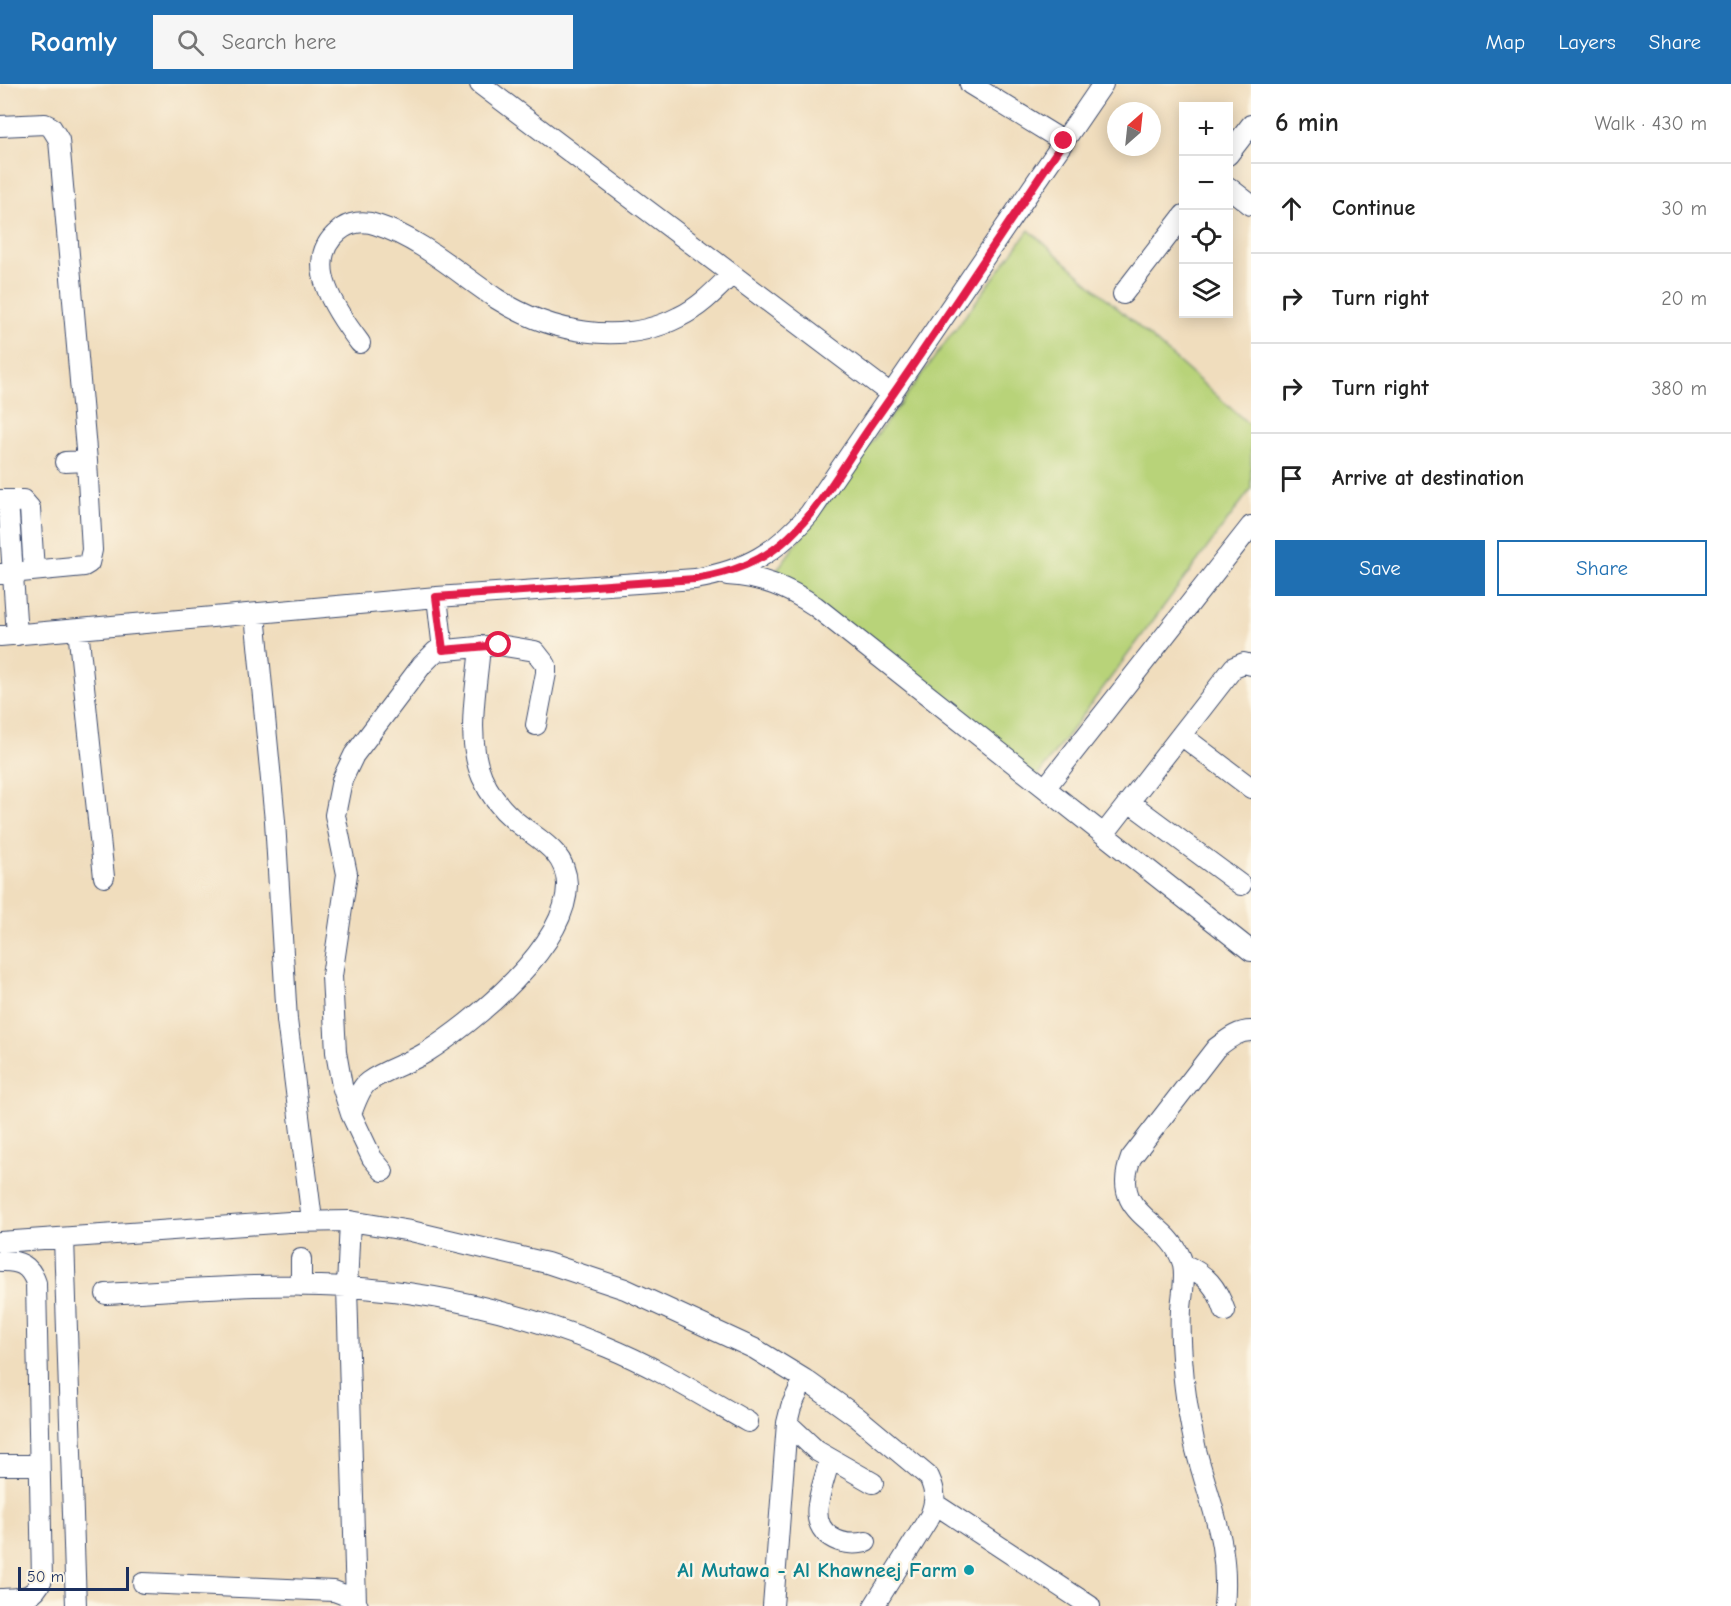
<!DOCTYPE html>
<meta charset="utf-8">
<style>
:root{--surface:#fff;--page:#f6f6f6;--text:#222;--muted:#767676;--line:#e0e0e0;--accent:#1f6fb2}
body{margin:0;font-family:"Comic Neue",sans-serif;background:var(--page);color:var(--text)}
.controls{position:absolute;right:18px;top:18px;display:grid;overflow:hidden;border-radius:0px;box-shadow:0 3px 15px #0003}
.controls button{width:54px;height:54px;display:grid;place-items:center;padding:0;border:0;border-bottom:2px solid var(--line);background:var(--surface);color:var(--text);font:30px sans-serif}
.compass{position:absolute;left:1107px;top:18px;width:54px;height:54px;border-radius:50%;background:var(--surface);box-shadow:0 3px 15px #0003;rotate:27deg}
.scale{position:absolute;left:18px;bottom:15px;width:111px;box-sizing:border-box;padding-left:6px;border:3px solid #1b2f5e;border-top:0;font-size:16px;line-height:21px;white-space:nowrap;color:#1b2f5e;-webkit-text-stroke:4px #fcf5e5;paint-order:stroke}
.stop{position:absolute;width:18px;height:18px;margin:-14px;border:4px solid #e11d48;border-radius:50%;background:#fff}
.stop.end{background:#e11d48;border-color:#fff;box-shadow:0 2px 6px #0008}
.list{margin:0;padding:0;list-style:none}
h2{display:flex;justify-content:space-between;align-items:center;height:78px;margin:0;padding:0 24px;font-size:26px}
h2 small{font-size:20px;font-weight:400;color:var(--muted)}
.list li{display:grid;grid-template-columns:39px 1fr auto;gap:18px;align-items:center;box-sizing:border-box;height:90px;padding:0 24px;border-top:2px solid var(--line)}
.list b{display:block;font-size:22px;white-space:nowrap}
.list em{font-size:20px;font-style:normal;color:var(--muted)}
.actions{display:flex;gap:12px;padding:18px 24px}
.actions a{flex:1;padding:14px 0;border:2px solid var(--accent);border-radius:0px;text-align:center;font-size:21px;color:var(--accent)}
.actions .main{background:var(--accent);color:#fff}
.icon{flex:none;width:33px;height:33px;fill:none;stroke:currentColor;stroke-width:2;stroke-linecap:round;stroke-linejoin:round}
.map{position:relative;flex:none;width:1251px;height:1522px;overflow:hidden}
header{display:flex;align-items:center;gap:36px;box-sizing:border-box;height:84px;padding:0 30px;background:var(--accent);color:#fff}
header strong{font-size:28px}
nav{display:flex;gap:33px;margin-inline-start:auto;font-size:21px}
.search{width:420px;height:54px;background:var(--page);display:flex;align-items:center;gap:15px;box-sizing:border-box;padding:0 21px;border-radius:0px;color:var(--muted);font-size:22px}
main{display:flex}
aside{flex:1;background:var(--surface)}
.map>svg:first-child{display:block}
.green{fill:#b8d379;stroke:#6a816c;stroke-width:1.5}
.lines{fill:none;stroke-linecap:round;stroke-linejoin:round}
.minor-casing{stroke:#3b496c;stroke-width:22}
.minor{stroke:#fff;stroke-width:20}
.route{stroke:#e11d48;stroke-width:8}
.culture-dot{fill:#0f9aa8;stroke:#fcf5e5;stroke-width:2}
.labels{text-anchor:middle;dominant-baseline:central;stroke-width:5;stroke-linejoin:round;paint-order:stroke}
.culture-label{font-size:21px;font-weight:bold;fill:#0d838f;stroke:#fcf5e5;text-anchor:end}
</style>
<header>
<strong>Roamly</strong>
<div class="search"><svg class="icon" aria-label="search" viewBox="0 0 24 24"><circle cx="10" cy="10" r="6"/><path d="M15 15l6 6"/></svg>Search here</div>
<nav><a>Map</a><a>Layers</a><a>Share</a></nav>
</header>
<main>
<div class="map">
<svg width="1251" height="1522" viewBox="0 0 1251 1522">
<rect width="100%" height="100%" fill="#fcf5e5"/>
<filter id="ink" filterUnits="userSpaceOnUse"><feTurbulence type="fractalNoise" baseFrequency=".0167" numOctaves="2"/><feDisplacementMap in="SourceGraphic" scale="12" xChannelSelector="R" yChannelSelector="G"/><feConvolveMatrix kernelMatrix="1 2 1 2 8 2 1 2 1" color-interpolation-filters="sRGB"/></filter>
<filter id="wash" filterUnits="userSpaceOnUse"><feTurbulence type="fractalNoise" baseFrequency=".008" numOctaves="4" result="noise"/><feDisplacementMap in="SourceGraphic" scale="24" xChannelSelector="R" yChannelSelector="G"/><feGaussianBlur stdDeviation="1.35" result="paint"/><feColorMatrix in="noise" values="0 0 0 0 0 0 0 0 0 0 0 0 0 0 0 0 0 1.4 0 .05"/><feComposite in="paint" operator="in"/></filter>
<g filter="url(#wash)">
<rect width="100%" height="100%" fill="#f0ddbd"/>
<path class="green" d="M 1029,146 L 1251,342 L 1251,405 L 1033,698 L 776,487 Z"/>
</g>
<g filter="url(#ink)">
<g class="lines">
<defs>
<path id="minor" d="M 480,0 L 892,311
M 970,0 L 1063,57
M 0,42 L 45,40 L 51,43 L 59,56 L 87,377 L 92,466 L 89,479 L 84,482 L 0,490
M 1228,71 L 1251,41
M 1228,103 L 1251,121
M 1123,210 L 1184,131
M 360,259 C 338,230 300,178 339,147 C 349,138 364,136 377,141 C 421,155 459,190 497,215 C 549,248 621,263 679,233 C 700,223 715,207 732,190
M 65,378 L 87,377
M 0,416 L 23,416 L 30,424 L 34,487
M 8,416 L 17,551
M 727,491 C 761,493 787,503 815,522 L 1251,867
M 437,513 L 443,566
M 255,530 L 275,737 L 287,936 L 312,1136
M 78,545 L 104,793
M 0,552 L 437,513 L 695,495 C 747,486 776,469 810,429 L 1103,0
M 1181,651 L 1251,704
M 1046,703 L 1251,442
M 1129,718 L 1241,801
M 1104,750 L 1234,583 L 1244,579 L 1251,581
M 351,1030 C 355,1020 360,1004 368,998 C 384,986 407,980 425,969 C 473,939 568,862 567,800 C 566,766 536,755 514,736 C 500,724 489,709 482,693 C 465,653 477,603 480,562
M 383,1087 L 372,1074 L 351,1030 L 342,1002 L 336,968 L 332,892 L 347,790 L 335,731 L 342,696 L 354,671 L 422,581 L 436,567 L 499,561 L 535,567 L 546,581 L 546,589 L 536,641
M 350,1137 L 347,1203 L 356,1519
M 64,1154 L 76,1522
M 0,1158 L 289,1138 L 350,1137 L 411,1147 L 547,1179 L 625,1205 L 755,1265 L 804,1295 L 857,1333 L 929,1393 C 936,1408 936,1417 930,1432 L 874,1522
M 301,1175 L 301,1202
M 0,1177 C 19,1176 30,1181 36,1199 L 42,1495 C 34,1516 20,1514 0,1515
M 1183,1180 C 1206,1190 1217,1203 1225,1227
M 106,1210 C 185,1206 267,1198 347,1203 C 435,1208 525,1230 607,1263 C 656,1283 702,1312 748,1338
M 787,1339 L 817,1367 L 873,1399
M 830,1375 C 826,1390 820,1406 818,1421 C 813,1451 841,1464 866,1458
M 0,1381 L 39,1381
M 935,1420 L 1090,1522
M 143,1499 L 334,1507 L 350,1513 L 358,1522
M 773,1522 L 787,1339 L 791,1323 L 804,1295
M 1224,1522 C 1230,1460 1211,1424 1196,1366 C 1190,1339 1185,1312 1183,1285 C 1181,1265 1180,1245 1181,1225 C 1182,1211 1186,1194 1183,1180 C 1170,1134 1108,1134 1131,1074 L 1216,964 C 1227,956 1237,947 1251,947"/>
</defs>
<use href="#minor" class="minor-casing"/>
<use href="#minor" class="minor"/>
</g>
</g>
<g class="lines" filter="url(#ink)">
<path class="route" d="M 499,561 L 443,566 L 436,513 L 695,495 C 730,489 763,478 789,453 C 822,422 846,377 872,340 C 938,247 1000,151 1064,57"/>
</g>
<circle class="culture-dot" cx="969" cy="1486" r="6"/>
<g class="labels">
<g class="culture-label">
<text x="957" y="1486">Al Mutawa - Al Khawneej Farm</text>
</g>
</g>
</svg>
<div class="controls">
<button>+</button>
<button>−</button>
<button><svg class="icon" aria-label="locate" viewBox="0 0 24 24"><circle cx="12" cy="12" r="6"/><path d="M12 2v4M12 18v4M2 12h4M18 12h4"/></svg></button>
<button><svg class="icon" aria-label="layers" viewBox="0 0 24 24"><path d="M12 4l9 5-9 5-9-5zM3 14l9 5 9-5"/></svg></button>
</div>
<svg class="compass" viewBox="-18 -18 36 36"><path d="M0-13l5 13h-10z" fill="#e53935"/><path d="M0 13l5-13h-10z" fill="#767676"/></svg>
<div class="scale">50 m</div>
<div class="stop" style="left:499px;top:561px"></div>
<div class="stop end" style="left:1064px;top:57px"></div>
</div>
<aside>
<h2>6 min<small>Walk · 430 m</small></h2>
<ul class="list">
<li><svg class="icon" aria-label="ahead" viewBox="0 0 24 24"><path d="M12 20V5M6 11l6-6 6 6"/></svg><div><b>Continue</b></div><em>30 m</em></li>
<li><svg class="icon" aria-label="right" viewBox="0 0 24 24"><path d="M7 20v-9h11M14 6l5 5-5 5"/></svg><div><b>Turn right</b></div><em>20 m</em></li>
<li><svg class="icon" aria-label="right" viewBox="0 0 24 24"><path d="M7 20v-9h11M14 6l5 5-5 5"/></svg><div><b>Turn right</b></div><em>380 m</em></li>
<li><svg class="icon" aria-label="arrive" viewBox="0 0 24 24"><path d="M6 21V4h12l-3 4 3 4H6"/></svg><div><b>Arrive at destination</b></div></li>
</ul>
<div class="actions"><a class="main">Save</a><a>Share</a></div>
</aside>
</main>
